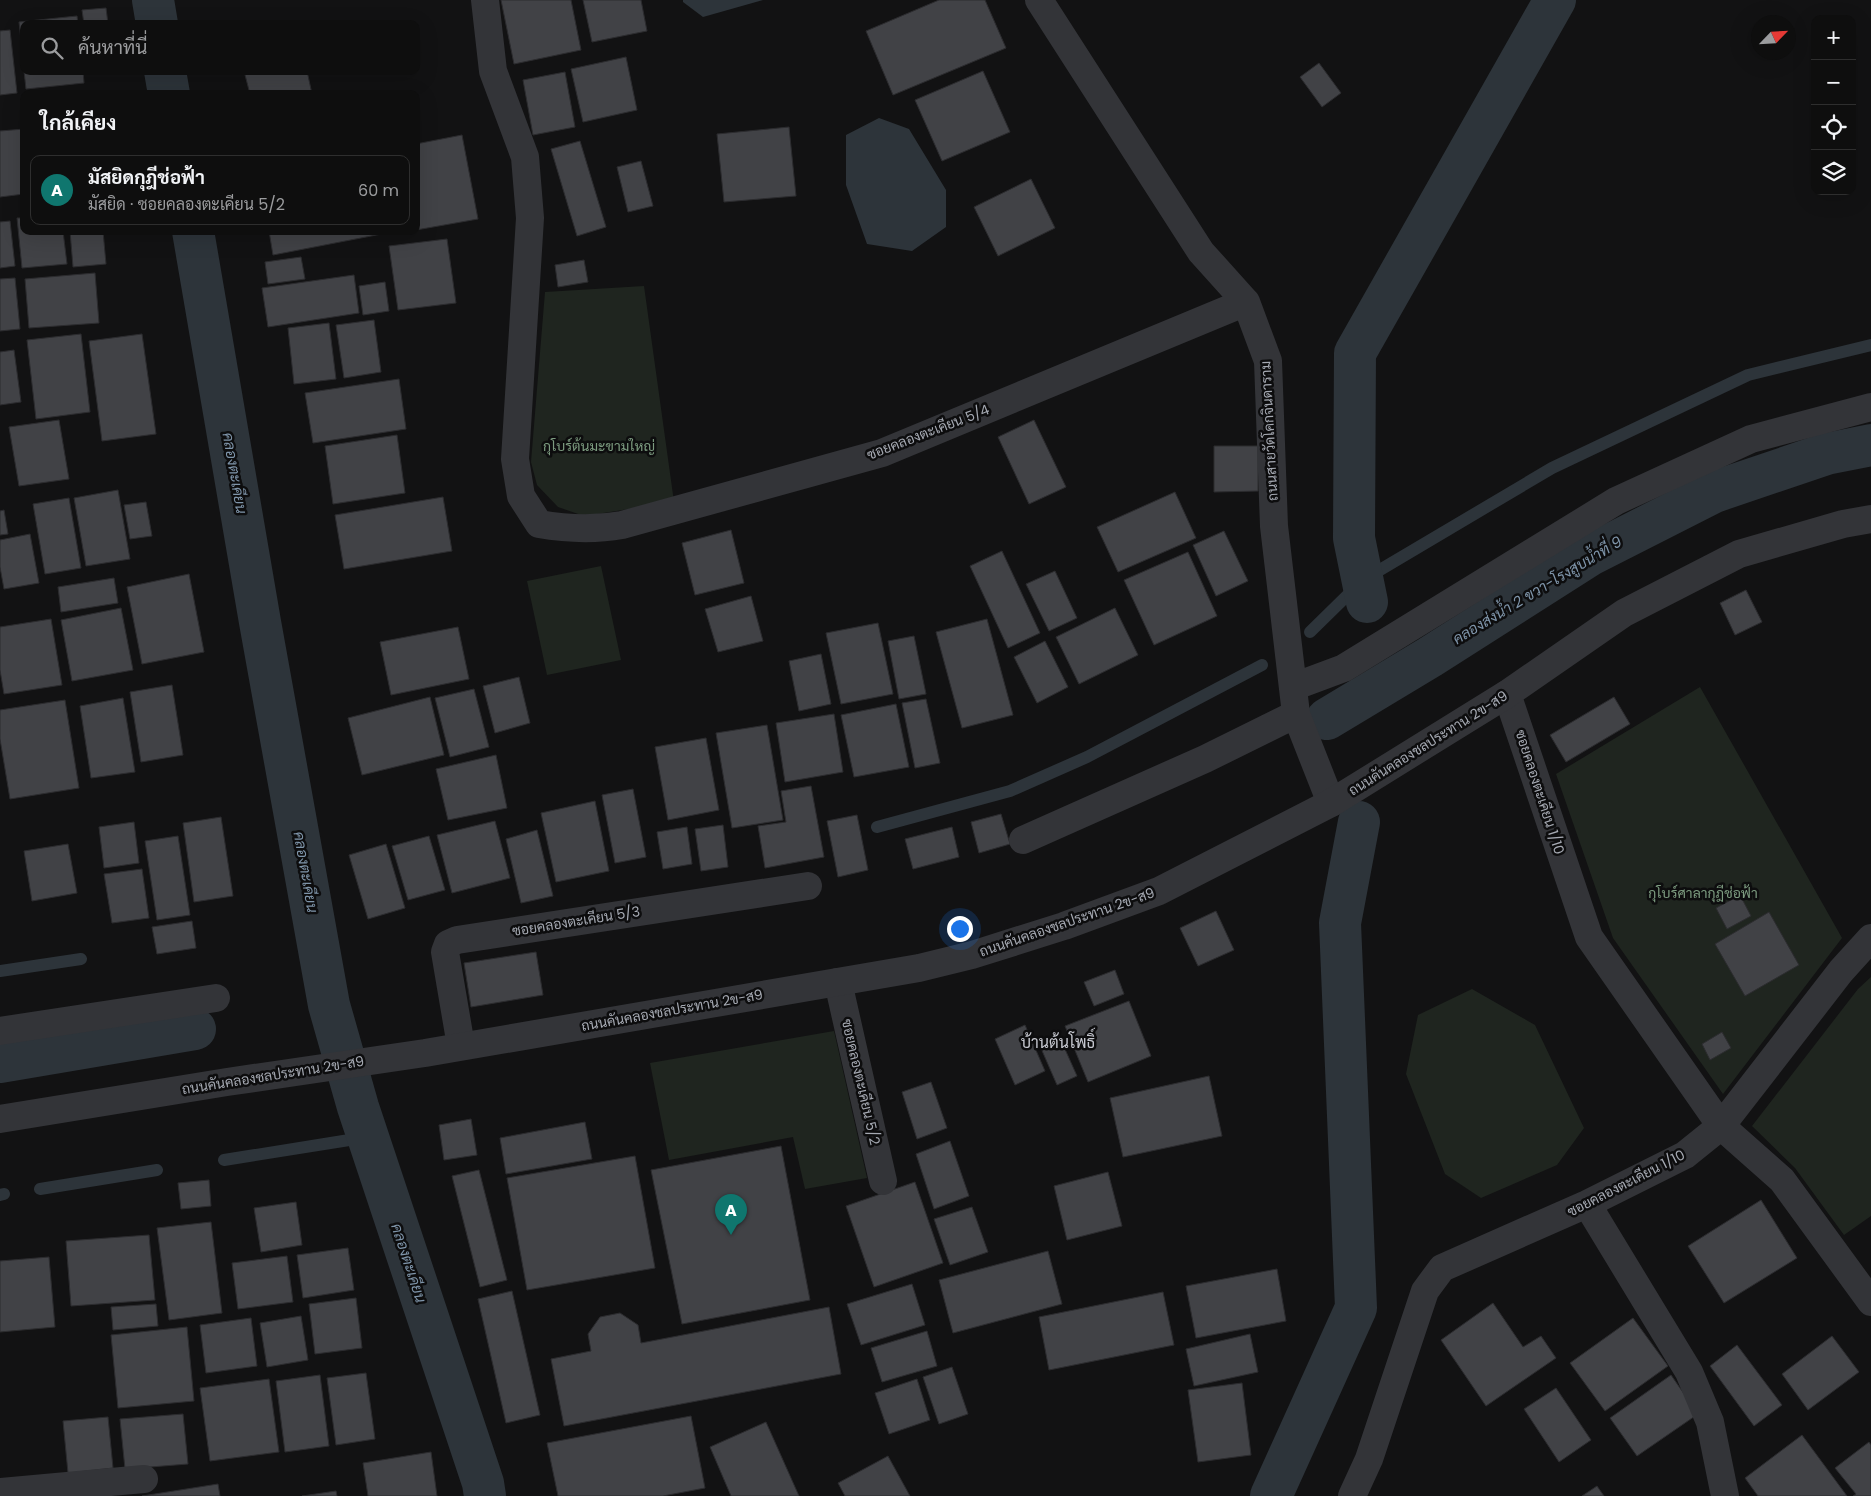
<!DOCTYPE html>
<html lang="th">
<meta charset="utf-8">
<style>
:root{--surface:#0e0e0e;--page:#171717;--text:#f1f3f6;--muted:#9b9c9e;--line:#2e2e2e;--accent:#0f766e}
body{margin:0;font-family:Poppins,Sarabun,sans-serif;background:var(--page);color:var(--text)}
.controls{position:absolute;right:15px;top:15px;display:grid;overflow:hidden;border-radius:10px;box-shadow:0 5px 20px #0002}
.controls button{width:45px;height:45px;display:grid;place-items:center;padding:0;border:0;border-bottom:1px solid var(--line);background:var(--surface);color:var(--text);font:25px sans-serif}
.compass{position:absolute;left:1751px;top:15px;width:45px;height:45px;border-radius:50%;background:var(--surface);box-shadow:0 5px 20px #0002;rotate:65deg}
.you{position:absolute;left:959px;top:928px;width:18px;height:18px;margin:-12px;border:4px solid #fff;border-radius:50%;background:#1a73e8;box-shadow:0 0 0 8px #1a73e833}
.badge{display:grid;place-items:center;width:32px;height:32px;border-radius:50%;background:var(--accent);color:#fff;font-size:16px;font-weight:700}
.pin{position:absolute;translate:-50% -41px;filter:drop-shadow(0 1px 2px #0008)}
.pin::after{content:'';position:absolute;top:26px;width:18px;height:15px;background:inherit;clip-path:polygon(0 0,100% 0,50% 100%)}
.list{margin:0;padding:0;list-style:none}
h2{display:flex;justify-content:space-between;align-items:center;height:65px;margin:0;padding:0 20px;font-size:21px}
h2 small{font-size:16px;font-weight:400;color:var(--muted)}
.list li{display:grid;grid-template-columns:32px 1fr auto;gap:15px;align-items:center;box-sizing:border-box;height:70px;margin:0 10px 10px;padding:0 10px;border:1px solid var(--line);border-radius:10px}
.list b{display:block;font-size:19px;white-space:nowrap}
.list p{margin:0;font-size:16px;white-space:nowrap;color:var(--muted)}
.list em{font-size:16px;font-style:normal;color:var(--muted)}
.icon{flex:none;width:28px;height:28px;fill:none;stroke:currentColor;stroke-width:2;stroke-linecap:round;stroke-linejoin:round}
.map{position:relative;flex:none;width:1871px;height:1496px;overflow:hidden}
.search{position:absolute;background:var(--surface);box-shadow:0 5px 20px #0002;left:20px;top:20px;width:400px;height:55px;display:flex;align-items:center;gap:12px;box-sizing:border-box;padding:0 18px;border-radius:10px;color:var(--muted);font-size:19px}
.panel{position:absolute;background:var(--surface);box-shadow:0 5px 20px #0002;left:20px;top:90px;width:400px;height:145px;border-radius:10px}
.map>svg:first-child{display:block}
.green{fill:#1f251f}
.water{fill:#2d343a}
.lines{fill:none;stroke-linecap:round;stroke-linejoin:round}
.stream{stroke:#2d343a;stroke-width:12}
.canal{stroke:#2d343a;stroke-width:42}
.building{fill:#414246;stroke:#2c2c2f}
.minor{stroke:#333438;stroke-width:28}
.tertiary{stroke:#333438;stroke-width:28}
.labels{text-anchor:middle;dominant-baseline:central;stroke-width:5;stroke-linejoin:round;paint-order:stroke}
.street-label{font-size:14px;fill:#a5a9b2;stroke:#0d0d0e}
.park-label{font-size:14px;fill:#7d9c80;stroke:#0d0d0e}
.water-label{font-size:15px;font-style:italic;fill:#7f95aa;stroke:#0d0d0e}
.quarter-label{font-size:16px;fill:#c5c7cf;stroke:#0d0d0e}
</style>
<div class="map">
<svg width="1871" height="1496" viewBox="0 0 1871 1496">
<rect width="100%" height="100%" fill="#121213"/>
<path class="green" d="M 644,286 L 674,502 L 584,516 L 558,507 L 537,485 L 531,462 L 545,292 Z
M 601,566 L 621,660 L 547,675 L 527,581 Z
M 1700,687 L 1842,938 L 1723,1094 L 1613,938 L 1556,774 Z
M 1871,977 L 1871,1216 L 1844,1235 L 1795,1168 L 1752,1126 L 1858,989 Z
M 1472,989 L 1535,1025 L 1584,1128 L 1557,1165 L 1481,1198 L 1445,1174 L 1406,1074 L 1418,1015 Z
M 834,1031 L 867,1178 L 805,1189 L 793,1137 L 669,1160 L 650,1063 Z"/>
<path class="water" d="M 683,0 L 763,0 L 703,17 L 683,2 Z
M 879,118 L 909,129 L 946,190 L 946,227 L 912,251 L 867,244 L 846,185 L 846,135 Z"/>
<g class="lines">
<path class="stream" d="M 1310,632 L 1363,580 L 1552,468 L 1748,375 L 1871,345
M 877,827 L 1010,791 L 1087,757 L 1262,665
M 0,971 L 81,959
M 224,1160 L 368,1137
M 40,1189 L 157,1170
M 0,1195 L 4,1194"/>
<path class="canal" d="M 153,0 L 157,24
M 165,71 L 169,94
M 193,231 L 260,622 L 329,1005 L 358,1107 L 483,1483 L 485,1496
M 1367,602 L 1354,538 L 1355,353 L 1555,0
M 1327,719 L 1430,657 L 1590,555 L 1714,492 L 1826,454 L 1871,445
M 0,1062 L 195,1029
M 1271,1496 L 1356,1308 L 1340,923 L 1359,822"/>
</g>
<path class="building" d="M 501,0 L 571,0 L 581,50 L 514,64 Z
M 583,0 L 641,0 L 647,31 L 592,42 Z
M 939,0 L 985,0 L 1006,48 L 893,95 L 866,31 Z
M 106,8 L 108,24 L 84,24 L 82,10 Z
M 77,16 L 78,24 L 24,24 L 24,66 L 19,22 Z
M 10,30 L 17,93 L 0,95 L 0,31 Z
M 626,57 L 637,110 L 583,122 L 571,69 Z
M 1319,63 L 1341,93 L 1322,107 L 1300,77 Z
M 24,71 L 83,71 L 84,83 L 26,89 Z
M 244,71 L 307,71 L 312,94 L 250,94 Z
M 983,71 L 1010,132 L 942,161 L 915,100 Z
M 565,72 L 575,127 L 533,135 L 523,80 Z
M 789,127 L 796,196 L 724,202 L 717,134 Z
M 24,129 L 24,194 L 0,197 L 0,131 Z
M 462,135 L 478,219 L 416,230 L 416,144 Z
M 580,141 L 606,227 L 577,236 L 551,149 Z
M 641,161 L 653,206 L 628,212 L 617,167 Z
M 1031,179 L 1055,228 L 998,256 L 974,207 Z
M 17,218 L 24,218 L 24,231 L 63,231 L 67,264 L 22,268 Z
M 10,221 L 15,266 L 0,268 L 0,222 Z
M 70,231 L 103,231 L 106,264 L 73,267 Z
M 269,231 L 397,231 L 273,255 Z
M 447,239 L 456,303 L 398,310 L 389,246 Z
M 301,257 L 305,279 L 268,284 L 265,262 Z
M 584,260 L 588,282 L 558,287 L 555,265 Z
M 95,273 L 99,323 L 29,328 L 25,279 Z
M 354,275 L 359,313 L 268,327 L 262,288 Z
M 15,278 L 20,329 L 0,331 L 0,279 Z
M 385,282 L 389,311 L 363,315 L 359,286 Z
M 374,320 L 381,372 L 344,378 L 336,325 Z
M 329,323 L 336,379 L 294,384 L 288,328 Z
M 81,334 L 90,412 L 36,419 L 27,340 Z
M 142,334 L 156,434 L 102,441 L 89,341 Z
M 14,350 L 21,402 L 0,405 L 0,352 Z
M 399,379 L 406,429 L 313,443 L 305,393 Z
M 59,420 L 69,479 L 19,486 L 9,427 Z
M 1034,420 L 1066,487 L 1029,504 L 998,437 Z
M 397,435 L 405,493 L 333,504 L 325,446 Z
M 1214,446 L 1258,446 L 1258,491 L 1214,492 Z
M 118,490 L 130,559 L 86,566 L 74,498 Z
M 1175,492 L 1196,538 L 1118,572 L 1097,527 Z
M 443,497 L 452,551 L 344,569 L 335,515 Z
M 69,498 L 81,568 L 45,574 L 33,504 Z
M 146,502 L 152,536 L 130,539 L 124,505 Z
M 4,510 L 8,534 L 0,535 L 0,511 Z
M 731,530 L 744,583 L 695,595 L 682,543 Z
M 1224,531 L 1248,581 L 1216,596 L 1193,545 Z
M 30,534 L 39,583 L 4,589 L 0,567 L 0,540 Z
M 1002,551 L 1040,633 L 1008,648 L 970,566 Z
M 1188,552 L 1217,616 L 1154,645 L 1124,580 Z
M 1055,571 L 1077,618 L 1049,631 L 1026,584 Z
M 189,574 L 204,652 L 142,664 L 127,587 Z
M 114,578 L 118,603 L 61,612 L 58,587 Z
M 1746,590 L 1762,622 L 1735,635 L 1720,603 Z
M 751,596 L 763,641 L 718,652 L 705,609 Z
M 121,608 L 133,670 L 72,681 L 61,620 Z
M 1115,608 L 1138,655 L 1079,684 L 1056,637 Z
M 51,619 L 62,685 L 4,694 L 0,670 L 0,627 Z
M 987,619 L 1013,715 L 962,728 L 936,632 Z
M 878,623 L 893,694 L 841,704 L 826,633 Z
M 458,627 L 469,679 L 391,695 L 380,642 Z
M 914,636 L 926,694 L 899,699 L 888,641 Z
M 1045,641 L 1068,687 L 1037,703 L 1014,657 Z
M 821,654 L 831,704 L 799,711 L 789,661 Z
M 519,677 L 530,723 L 495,733 L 483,686 Z
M 172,685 L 183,755 L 141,762 L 130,692 Z
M 474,689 L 489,747 L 450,757 L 435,698 Z
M 430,697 L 444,755 L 362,775 L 348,718 Z
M 1614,697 L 1630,724 L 1566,762 L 1550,735 Z
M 123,698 L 135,772 L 91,778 L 80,706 Z
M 926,699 L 940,763 L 915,768 L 902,703 Z
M 65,700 L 79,788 L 10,799 L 0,739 L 0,710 Z
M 896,704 L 909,767 L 854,777 L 841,715 Z
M 834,714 L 843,772 L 785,782 L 776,723 Z
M 767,725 L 783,820 L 732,828 L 716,733 Z
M 706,738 L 719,810 L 668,820 L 655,747 Z
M 496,755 L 507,808 L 448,820 L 436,769 Z
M 811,786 L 824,857 L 765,868 L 758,826 L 786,822 L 781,791 Z
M 633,789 L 646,857 L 615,863 L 602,795 Z
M 595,801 L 609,871 L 556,882 L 541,813 Z
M 1001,814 L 1010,844 L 979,853 L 971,822 Z
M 857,815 L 868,870 L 838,877 L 827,821 Z
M 221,817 L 233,896 L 194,902 L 183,823 Z
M 495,821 L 510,878 L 452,893 L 437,835 Z
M 134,822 L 139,863 L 104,868 L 99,827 Z
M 723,825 L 728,867 L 701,871 L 695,829 Z
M 687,827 L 692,864 L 663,869 L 657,832 Z
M 952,827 L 959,857 L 913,869 L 905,839 Z
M 537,830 L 553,896 L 521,903 L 506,839 Z
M 178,836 L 190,915 L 157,920 L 145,841 Z
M 429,836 L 445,890 L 408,900 L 392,846 Z
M 68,844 L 77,893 L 32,901 L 24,851 Z
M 386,844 L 405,908 L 368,919 L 349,855 Z
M 142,869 L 149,918 L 112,923 L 104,874 Z
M 1740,895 L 1751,916 L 1727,929 L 1716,908 Z
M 1216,911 L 1234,950 L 1198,966 L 1180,928 Z
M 1769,912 L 1799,965 L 1745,996 L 1715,944 Z
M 192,921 L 196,948 L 157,954 L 152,927 Z
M 536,952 L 543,995 L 471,1007 L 464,963 Z
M 1115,970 L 1124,994 L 1094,1006 L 1084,982 Z
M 1129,1001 L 1151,1056 L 1088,1082 L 1065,1026 Z
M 1025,1025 L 1045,1071 L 1015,1085 L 995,1039 Z
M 1722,1032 L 1731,1048 L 1710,1060 L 1702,1044 Z
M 1060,1038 L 1077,1076 L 1057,1085 L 1040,1046 Z
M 1209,1076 L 1222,1136 L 1123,1157 L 1110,1098 Z
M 931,1082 L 947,1128 L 917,1139 L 902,1092 Z
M 471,1119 L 477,1155 L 444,1160 L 439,1125 Z
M 585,1122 L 592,1159 L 506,1174 L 500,1138 Z
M 950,1141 L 969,1196 L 934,1209 L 916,1154 Z
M 781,1146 L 810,1300 L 682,1324 L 651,1170 Z
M 635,1156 L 655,1268 L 527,1290 L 507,1178 Z
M 479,1170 L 507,1280 L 480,1287 L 452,1176 Z
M 1108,1172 L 1122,1226 L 1067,1240 L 1054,1186 Z
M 209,1180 L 211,1206 L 181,1209 L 178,1183 Z
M 915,1182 L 943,1263 L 874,1287 L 846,1206 Z
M 1761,1200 L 1797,1258 L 1724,1303 L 1688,1246 Z
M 296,1202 L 302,1245 L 261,1252 L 254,1208 Z
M 972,1207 L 988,1252 L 950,1265 L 934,1219 Z
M 211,1222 L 222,1313 L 169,1320 L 157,1228 Z
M 149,1235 L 155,1300 L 71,1306 L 66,1241 Z
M 348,1248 L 354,1290 L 303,1298 L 297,1255 Z
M 1048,1251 L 1062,1304 L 953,1333 L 939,1280 Z
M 287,1256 L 293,1302 L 238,1309 L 232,1263 Z
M 49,1257 L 55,1327 L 0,1332 L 0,1261 Z
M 1277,1269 L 1286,1321 L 1196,1338 L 1186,1286 Z
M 912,1284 L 925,1325 L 861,1345 L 847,1304 Z
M 512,1291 L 540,1415 L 506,1423 L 478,1299 Z
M 1163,1292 L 1174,1345 L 1049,1370 L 1039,1317 Z
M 356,1298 L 362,1348 L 315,1354 L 309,1304 Z
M 1493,1303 L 1523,1347 L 1541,1336 L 1556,1358 L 1486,1406 L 1441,1340 Z
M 156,1304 L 158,1326 L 113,1330 L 111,1307 Z
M 829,1307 L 841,1374 L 564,1426 L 551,1359 L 591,1351 L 588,1334 L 600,1317 L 620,1313 L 638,1325 L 641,1343 Z
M 301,1316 L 308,1360 L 267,1367 L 260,1323 Z
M 251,1318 L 257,1366 L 206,1373 L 200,1325 Z
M 1633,1318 L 1668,1366 L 1605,1411 L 1570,1363 Z
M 187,1327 L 194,1401 L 118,1408 L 111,1335 Z
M 927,1331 L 937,1366 L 882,1382 L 871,1348 Z
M 1250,1334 L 1258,1372 L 1194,1386 L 1186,1349 Z
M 1832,1336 L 1859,1372 L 1808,1410 L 1782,1374 Z
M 1737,1345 L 1782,1405 L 1754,1426 L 1710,1366 Z
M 952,1367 L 968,1414 L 939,1424 L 923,1377 Z
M 366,1373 L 375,1439 L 336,1445 L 327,1378 Z
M 320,1375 L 329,1446 L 285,1452 L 276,1381 Z
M 1671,1375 L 1698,1414 L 1637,1456 L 1610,1418 Z
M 269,1379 L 279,1452 L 210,1461 L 200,1388 Z
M 917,1379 L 930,1420 L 889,1434 L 875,1393 Z
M 1242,1383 L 1251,1455 L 1198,1462 L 1188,1390 Z
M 1556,1388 L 1591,1440 L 1559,1462 L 1524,1409 Z
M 183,1414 L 188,1464 L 125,1469 L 120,1419 Z
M 691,1416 L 705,1488 L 663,1496 L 558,1496 L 547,1443 Z
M 108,1417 L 113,1468 L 68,1473 L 63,1421 Z
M 766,1422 L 799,1496 L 731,1496 L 710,1447 Z
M 1802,1435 L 1847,1496 L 1758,1496 L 1745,1478 Z
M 1869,1442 L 1871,1445 L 1871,1496 L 1853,1496 L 1856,1494 L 1835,1468 Z
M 431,1452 L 437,1496 L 368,1496 L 363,1463 Z
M 888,1456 L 910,1496 L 845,1496 L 838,1483 Z
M 218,1484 L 220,1496 L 142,1496 Z
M 1597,1486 L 1604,1496 L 1582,1496 Z
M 336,1491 L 337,1496 L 302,1496 Z"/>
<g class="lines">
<path class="minor" d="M 485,0 L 493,71 L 525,157 L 530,218 L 515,459 L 521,496 L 539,524 C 568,529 594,530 622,525 L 882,453 L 1246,302
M 1039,0 L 1201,252 L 1246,302 L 1268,361 L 1274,526 L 1296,714 L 1331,803
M 1293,687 L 1344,668 L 1616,501 L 1751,439 L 1871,407
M 1507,694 L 1589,937 L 1721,1126 L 1782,1180 L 1871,1302
M 1023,840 L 1205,759 L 1296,714
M 838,982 L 883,1181
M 0,1031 L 216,998
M 461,1046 L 445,952 L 448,944 L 457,940 L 808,886
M 1587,1204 L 1689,1372 L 1710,1422 L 1725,1496
M 0,1492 L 144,1479
M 1352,1496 L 1369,1459 L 1425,1291 L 1442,1268 L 1587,1204 L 1685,1155 L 1721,1126 L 1841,971 L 1871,938"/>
<path class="tertiary" d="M 0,1119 L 227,1082 L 425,1053 L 919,968 L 972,955 L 1064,926 L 1159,891 L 1331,803 L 1507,694 L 1624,613 L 1739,554 L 1843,524 L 1871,519"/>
</g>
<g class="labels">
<g class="street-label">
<text transform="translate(1269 431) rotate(-93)">ถนนสายวัดโคกจินดาราม</text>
<text transform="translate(928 432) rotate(-21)">ซอยคลองตะเคียน 5/4</text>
<text transform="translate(1428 743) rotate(-32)">ถนนคันคลองชลประทาน 2ข-ส9</text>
<text transform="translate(1540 792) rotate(72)">ซอยคลองตะเคียน 1/10</text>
<text transform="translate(576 921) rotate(-9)">ซอยคลองตะเคียน 5/3</text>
<text transform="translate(1067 922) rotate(-19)">ถนนคันคลองชลประทาน 2ข-ส9</text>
<text transform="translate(672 1010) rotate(-10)">ถนนคันคลองชลประทาน 2ข-ส9</text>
<text transform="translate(273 1075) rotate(-9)">ถนนคันคลองชลประทาน 2ข-ส9</text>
<text transform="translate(861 1082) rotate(77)">ซอยคลองตะเคียน 5/2</text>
<text transform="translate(1626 1183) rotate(-27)">ซอยคลองตะเคียน 1/10</text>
</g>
<g class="park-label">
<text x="599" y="446">กุโบร์ต้นมะขามใหญ่</text>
<text x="1703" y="893">กุโบร์ศาลากุฎีช่อฟ้า</text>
</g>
<g class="water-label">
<text transform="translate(235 473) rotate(80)">คลองตะเคียน</text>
<text transform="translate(1537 590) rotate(-31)">คลองส่งน้ำ 2 ขวา-โรงสูบน้ำที่ 9</text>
<text transform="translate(306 872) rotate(80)">คลองตะเคียน</text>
<text transform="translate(409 1263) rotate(72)">คลองตะเคียน</text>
</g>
<g class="quarter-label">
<text x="1058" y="1042">บ้านต้นโพธิ์</text>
</g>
</g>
</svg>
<div class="controls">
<button>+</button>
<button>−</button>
<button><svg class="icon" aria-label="locate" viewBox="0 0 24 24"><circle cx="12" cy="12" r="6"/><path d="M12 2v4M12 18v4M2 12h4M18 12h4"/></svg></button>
<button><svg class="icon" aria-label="layers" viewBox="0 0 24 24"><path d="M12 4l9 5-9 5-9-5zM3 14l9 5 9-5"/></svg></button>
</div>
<svg class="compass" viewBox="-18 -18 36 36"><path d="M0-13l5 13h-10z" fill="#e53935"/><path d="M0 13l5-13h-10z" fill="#9b9c9e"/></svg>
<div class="you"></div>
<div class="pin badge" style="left:731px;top:1235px">A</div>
<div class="search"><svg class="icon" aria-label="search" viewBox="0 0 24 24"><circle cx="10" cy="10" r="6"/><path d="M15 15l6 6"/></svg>ค้นหาที่นี่</div>
<section class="panel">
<h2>ใกล้เคียง<small></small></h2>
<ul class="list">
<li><span class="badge">A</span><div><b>มัสยิดกุฎีช่อฟ้า</b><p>มัสยิด · ซอยคลองตะเคียน 5/2</p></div><em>60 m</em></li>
</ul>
</section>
</div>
